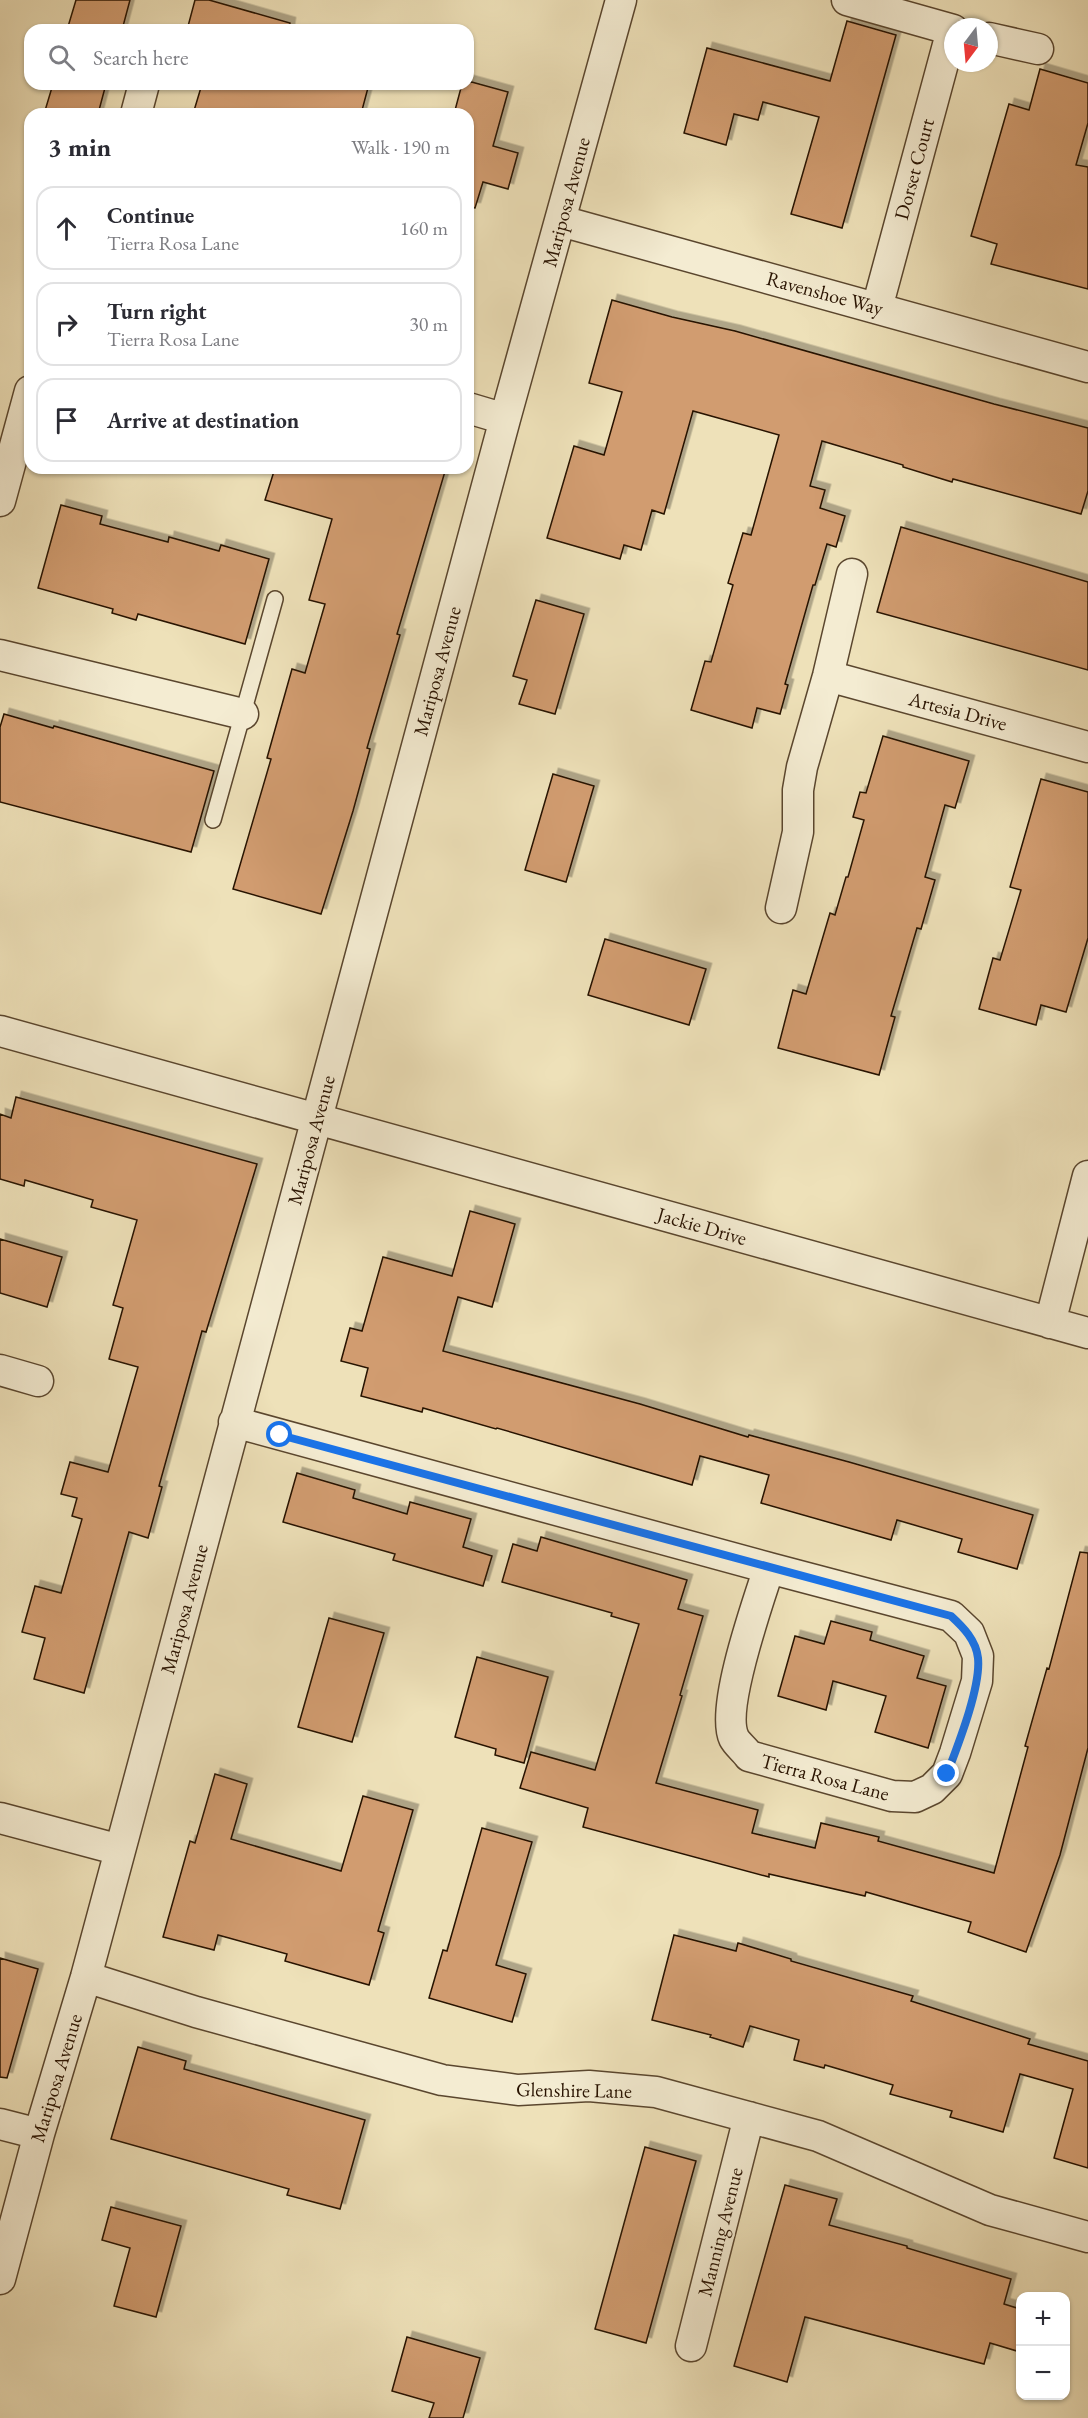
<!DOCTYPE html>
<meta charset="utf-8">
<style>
:root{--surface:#fff;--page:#f7f7f7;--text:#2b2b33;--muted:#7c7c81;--line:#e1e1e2}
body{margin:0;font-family:"EB Garamond",serif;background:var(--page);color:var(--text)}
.controls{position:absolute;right:18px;bottom:18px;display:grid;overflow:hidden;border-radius:12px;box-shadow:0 2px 4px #0004}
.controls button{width:54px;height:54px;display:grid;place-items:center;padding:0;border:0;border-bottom:2px solid var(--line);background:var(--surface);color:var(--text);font:30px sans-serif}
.compass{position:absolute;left:944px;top:18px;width:54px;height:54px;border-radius:50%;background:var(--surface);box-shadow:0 2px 4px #0004;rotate:196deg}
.stop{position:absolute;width:18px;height:18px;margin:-14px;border:4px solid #1a73e8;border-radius:50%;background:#fff}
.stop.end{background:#1a73e8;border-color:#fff;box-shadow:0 2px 6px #0008}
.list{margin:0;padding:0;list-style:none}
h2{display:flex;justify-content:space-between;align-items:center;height:78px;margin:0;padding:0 24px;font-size:26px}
h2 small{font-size:20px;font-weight:400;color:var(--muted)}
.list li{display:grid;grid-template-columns:39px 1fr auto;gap:18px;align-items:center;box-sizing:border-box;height:84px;margin:0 12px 12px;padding:0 12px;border:2px solid var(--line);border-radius:18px}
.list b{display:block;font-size:22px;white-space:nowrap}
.list p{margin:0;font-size:20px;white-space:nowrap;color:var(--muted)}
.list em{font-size:20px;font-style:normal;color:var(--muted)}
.icon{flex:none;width:33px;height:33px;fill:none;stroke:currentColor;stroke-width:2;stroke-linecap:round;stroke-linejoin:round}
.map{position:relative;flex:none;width:1088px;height:2418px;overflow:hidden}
.search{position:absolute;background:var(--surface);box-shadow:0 2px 4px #0004;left:24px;top:24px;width:450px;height:66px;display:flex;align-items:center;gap:15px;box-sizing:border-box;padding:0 21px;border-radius:18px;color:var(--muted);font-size:22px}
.panel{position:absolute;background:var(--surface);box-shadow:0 2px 4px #0004;left:24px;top:108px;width:450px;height:366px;border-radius:18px}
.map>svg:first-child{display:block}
.building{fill:#d19c70;stroke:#281200;stroke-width:1.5;filter:url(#shadow)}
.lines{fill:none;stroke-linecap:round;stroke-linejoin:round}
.service-casing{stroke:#5a462e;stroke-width:18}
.minor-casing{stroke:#5a462e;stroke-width:33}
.service{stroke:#f4ecd2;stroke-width:15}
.minor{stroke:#f4ecd2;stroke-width:30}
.route{stroke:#1a73e8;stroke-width:8}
.labels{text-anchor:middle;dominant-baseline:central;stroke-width:4.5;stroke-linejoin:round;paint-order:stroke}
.street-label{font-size:20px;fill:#281200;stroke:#f4ecd2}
</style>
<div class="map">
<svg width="1088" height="2418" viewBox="0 0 1088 2418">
<defs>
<filter id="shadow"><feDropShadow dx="5.5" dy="-5.5" stdDeviation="0" flood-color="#0004"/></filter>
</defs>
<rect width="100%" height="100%" fill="#eee1b9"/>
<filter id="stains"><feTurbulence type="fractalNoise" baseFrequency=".00333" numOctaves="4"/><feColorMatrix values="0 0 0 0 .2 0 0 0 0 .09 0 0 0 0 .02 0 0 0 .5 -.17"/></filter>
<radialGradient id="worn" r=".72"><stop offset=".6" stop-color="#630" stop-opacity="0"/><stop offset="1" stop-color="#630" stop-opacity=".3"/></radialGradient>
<path class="building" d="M 76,0 L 130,0 L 122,30 L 67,30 Z
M 195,0 L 209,0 L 290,23 L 289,30 L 187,30 Z
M 847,21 L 896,35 L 842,228 L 791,214 L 819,117 L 763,102 L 758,120 L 734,114 L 726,145 L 684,133 L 707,48 L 830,81 Z
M 1040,69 L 1088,83 L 1088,123 L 1076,165 L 1088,167 L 1088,289 L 991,264 L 997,244 L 971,236 L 1009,104 L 1029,110 Z
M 468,81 L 508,92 L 493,146 L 518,153 L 508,189 L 483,182 L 475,208 L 468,207 L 468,114 L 454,114 L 462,84 L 468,84 Z
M 53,84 L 106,84 L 98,114 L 44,114 Z
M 202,84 L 369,84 L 361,114 L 193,114 Z
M 612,300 L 672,317 L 735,331 L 994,404 L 1088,428 L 1088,491 L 1081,514 L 953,479 L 952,482 L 903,467 L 903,465 L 822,441 L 810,486 L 825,490 L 820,508 L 845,516 L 836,547 L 827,544 L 815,585 L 813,585 L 785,684 L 788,685 L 780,714 L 757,708 L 752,728 L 691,710 L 705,661 L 711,662 L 733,585 L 728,583 L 743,533 L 751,535 L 779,435 L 693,411 L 664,514 L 652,510 L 641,550 L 624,545 L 620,559 L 547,538 L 574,446 L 604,455 L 622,392 L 589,383 Z
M 275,468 L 446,468 L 397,634 L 400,635 L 367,748 L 370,749 L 353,811 L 321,914 L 233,889 L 271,759 L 267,758 L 292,669 L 305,673 L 325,604 L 309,600 L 332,519 L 265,500 Z
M 61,505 L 102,516 L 100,524 L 168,542 L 169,537 L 219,551 L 221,545 L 269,559 L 245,644 L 138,614 L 136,620 L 112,613 L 113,609 L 38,588 Z
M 901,527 L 1088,582 L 1088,670 L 877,612 Z
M 536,600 L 584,614 L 555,714 L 519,704 L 527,680 L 513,676 Z
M 4,714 L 53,728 L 54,726 L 214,771 L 191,852 L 0,802 L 0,727 Z
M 883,736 L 969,761 L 955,808 L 945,805 L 925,877 L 935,880 L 921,929 L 917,928 L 891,1016 L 895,1017 L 879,1075 L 778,1048 L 793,990 L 806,994 L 830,913 L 835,915 L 846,877 L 848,877 L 864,820 L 853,817 L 860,792 L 866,793 Z
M 553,774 L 594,786 L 566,882 L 525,870 Z
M 1041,779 L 1088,792 L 1088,938 L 1066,1012 L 1041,1005 L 1036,1025 L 979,1009 L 993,958 L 1000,960 L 1021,890 L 1010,887 Z
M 605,939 L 706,969 L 689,1025 L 588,995 Z
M 16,1097 L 257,1164 L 206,1332 L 202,1331 L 159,1486 L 162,1487 L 148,1538 L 129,1532 L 84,1693 L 34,1679 L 45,1638 L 22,1632 L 35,1586 L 61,1593 L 82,1519 L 72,1516 L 77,1498 L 61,1494 L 70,1462 L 108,1472 L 138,1367 L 109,1359 L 123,1308 L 113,1305 L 137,1220 L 91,1207 L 93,1200 L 25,1180 L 24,1186 L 0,1179 L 0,1114 L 11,1118 Z
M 470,1211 L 515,1224 L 492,1307 L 458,1297 L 443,1351 L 640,1404 L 748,1437 L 749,1435 L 849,1462 L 1033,1515 L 1017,1569 L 958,1552 L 962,1539 L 897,1520 L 891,1540 L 761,1503 L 769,1475 L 700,1456 L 692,1485 L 497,1428 L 496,1429 L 423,1408 L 422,1412 L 361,1396 L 368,1368 L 341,1361 L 350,1328 L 362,1331 L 383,1257 L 452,1276 Z
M 0,1239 L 62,1257 L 47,1307 L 0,1293 Z
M 297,1473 L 355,1490 L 353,1498 L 407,1514 L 410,1502 L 471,1519 L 463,1547 L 492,1556 L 483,1586 L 393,1560 L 395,1554 L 283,1522 Z
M 541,1537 L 687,1580 L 678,1609 L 703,1616 L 680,1695 L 682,1696 L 656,1783 L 758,1810 L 752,1833 L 815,1848 L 821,1823 L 879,1837 L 878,1841 L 994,1873 L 1028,1747 L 1025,1746 L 1047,1668 L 1049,1669 L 1080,1552 L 1088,1553 L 1088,1748 L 1060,1855 L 1026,1952 L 968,1932 L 971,1922 L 866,1892 L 865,1896 L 769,1874 L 769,1877 L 583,1827 L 588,1808 L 520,1788 L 531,1752 L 595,1770 L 639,1624 L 611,1616 L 612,1613 L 502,1582 L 513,1544 L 537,1551 Z
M 329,1618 L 384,1633 L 352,1742 L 298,1727 Z
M 831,1621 L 872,1632 L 870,1640 L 924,1656 L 917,1678 L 946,1686 L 928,1748 L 875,1732 L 886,1696 L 833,1681 L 826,1710 L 778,1696 L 795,1636 L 824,1644 Z
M 477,1657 L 548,1677 L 524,1763 L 495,1755 L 496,1749 L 455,1737 Z
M 215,1774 L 247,1784 L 231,1839 L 341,1871 L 363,1796 L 413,1810 L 378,1931 L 384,1933 L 369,1985 L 285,1961 L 287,1954 L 218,1935 L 214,1950 L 163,1937 L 190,1841 L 195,1843 Z
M 482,1828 L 532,1842 L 496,1965 L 526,1974 L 512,2022 L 429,1998 L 443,1950 L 447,1951 Z
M 674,1935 L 736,1951 L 738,1943 L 791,1959 L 791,1961 L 913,1996 L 911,2001 L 1030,2039 L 1028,2044 L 1088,2061 L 1088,2168 L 1054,2158 L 1073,2089 L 1020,2074 L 1003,2132 L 950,2117 L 952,2111 L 890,2094 L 893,2085 L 825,2065 L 824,2068 L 794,2060 L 799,2040 L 750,2026 L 743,2047 L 710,2037 L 711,2035 L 652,2020 Z
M 0,1958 L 38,1969 L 7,2078 L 0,2077 Z
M 138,2047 L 186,2061 L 184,2069 L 365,2120 L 340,2209 L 287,2195 L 289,2189 L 111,2139 Z
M 645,2147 L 696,2161 L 646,2343 L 595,2329 Z
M 785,2185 L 837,2199 L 829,2225 L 907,2246 L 907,2248 L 1011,2279 L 1004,2304 L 1020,2309 L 1020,2352 L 990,2343 L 984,2364 L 805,2317 L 787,2382 L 734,2366 Z
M 111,2207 L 181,2226 L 156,2317 L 114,2306 L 130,2248 L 102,2240 Z
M 407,2337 L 480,2358 L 463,2418 L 429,2418 L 434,2403 L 392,2391 Z"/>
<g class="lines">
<defs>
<path id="service" d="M 213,820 L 275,599"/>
<path id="minor" d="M 847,0 L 953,30
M 989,38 L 1038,49
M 136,114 L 144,84
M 561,221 L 1088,367
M 877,308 L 952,30
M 468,408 L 505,419
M 0,501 L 30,391
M 0,655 L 243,714
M 828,676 L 1088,747
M 781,908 L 798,832 L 798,790 L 802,767 L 828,676 L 852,574
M 0,1031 L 1088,1333
M 1050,1323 L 1088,1176
M 0,1370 L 38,1381
M 234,1422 L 769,1568 C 758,1602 720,1709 734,1738 C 737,1744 745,1750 749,1756 L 892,1796 L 915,1797 L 932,1789 L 947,1774 L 955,1753 L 977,1681 L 978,1656 L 969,1633 L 951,1616 L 769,1568
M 0,1818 L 120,1850
M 86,1977 L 196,2012 L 442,2080 L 518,2090 L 589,2086 L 656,2092 L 818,2136 L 990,2210 L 1088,2237
M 0,2124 L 39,2134
M 0,2279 L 39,2134 L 86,1977 L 505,419 L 621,0
M 691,2346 L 749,2117"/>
</defs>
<use href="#service" class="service-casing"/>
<use href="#minor" class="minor-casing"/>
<use href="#service" class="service"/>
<use href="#minor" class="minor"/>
</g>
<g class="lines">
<path class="route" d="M 280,1435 L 951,1616 C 963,1627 976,1640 978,1658 C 981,1687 958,1745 947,1774"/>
</g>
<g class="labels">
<g class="street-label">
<text transform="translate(914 169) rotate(-75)">Dorset Court</text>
<text transform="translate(566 202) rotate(-75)">Mariposa Avenue</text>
<text transform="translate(825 293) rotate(15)">Ravenshoe Way</text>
<text transform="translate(437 671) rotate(-75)">Mariposa Avenue</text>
<text transform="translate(958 711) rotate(15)">Artesia Drive</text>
<text transform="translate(311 1140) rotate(-75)">Mariposa Avenue</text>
<text transform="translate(702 1226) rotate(16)">Jackie Drive</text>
<text transform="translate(184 1609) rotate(-75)">Mariposa Avenue</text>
<text transform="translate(825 1777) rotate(15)">Tierra Rosa Lane</text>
<text transform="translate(56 2078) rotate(-73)">Mariposa Avenue</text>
<text transform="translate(574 2090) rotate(1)">Glenshire Lane</text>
<text transform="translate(720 2232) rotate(-76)">Manning Avenue</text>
</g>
</g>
<rect width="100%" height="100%" filter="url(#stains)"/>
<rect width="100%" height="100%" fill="url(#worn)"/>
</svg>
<div class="controls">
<button>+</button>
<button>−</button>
</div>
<svg class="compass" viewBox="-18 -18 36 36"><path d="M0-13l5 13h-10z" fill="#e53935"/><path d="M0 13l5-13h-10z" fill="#7c7c81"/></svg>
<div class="stop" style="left:280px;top:1435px"></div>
<div class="stop end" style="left:947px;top:1774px"></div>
<div class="search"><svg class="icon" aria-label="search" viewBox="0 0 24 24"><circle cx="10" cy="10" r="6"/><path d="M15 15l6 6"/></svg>Search here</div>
<section class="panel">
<h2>3 min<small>Walk · 190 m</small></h2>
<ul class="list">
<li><svg class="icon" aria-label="ahead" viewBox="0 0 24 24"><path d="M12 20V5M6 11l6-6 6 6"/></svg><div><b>Continue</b><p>Tierra Rosa Lane</p></div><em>160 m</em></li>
<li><svg class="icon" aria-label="right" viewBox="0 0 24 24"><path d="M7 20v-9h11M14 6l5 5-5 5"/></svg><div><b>Turn right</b><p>Tierra Rosa Lane</p></div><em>30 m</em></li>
<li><svg class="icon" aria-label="arrive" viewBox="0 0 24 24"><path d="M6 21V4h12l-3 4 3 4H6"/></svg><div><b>Arrive at destination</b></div></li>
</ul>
</section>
</div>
